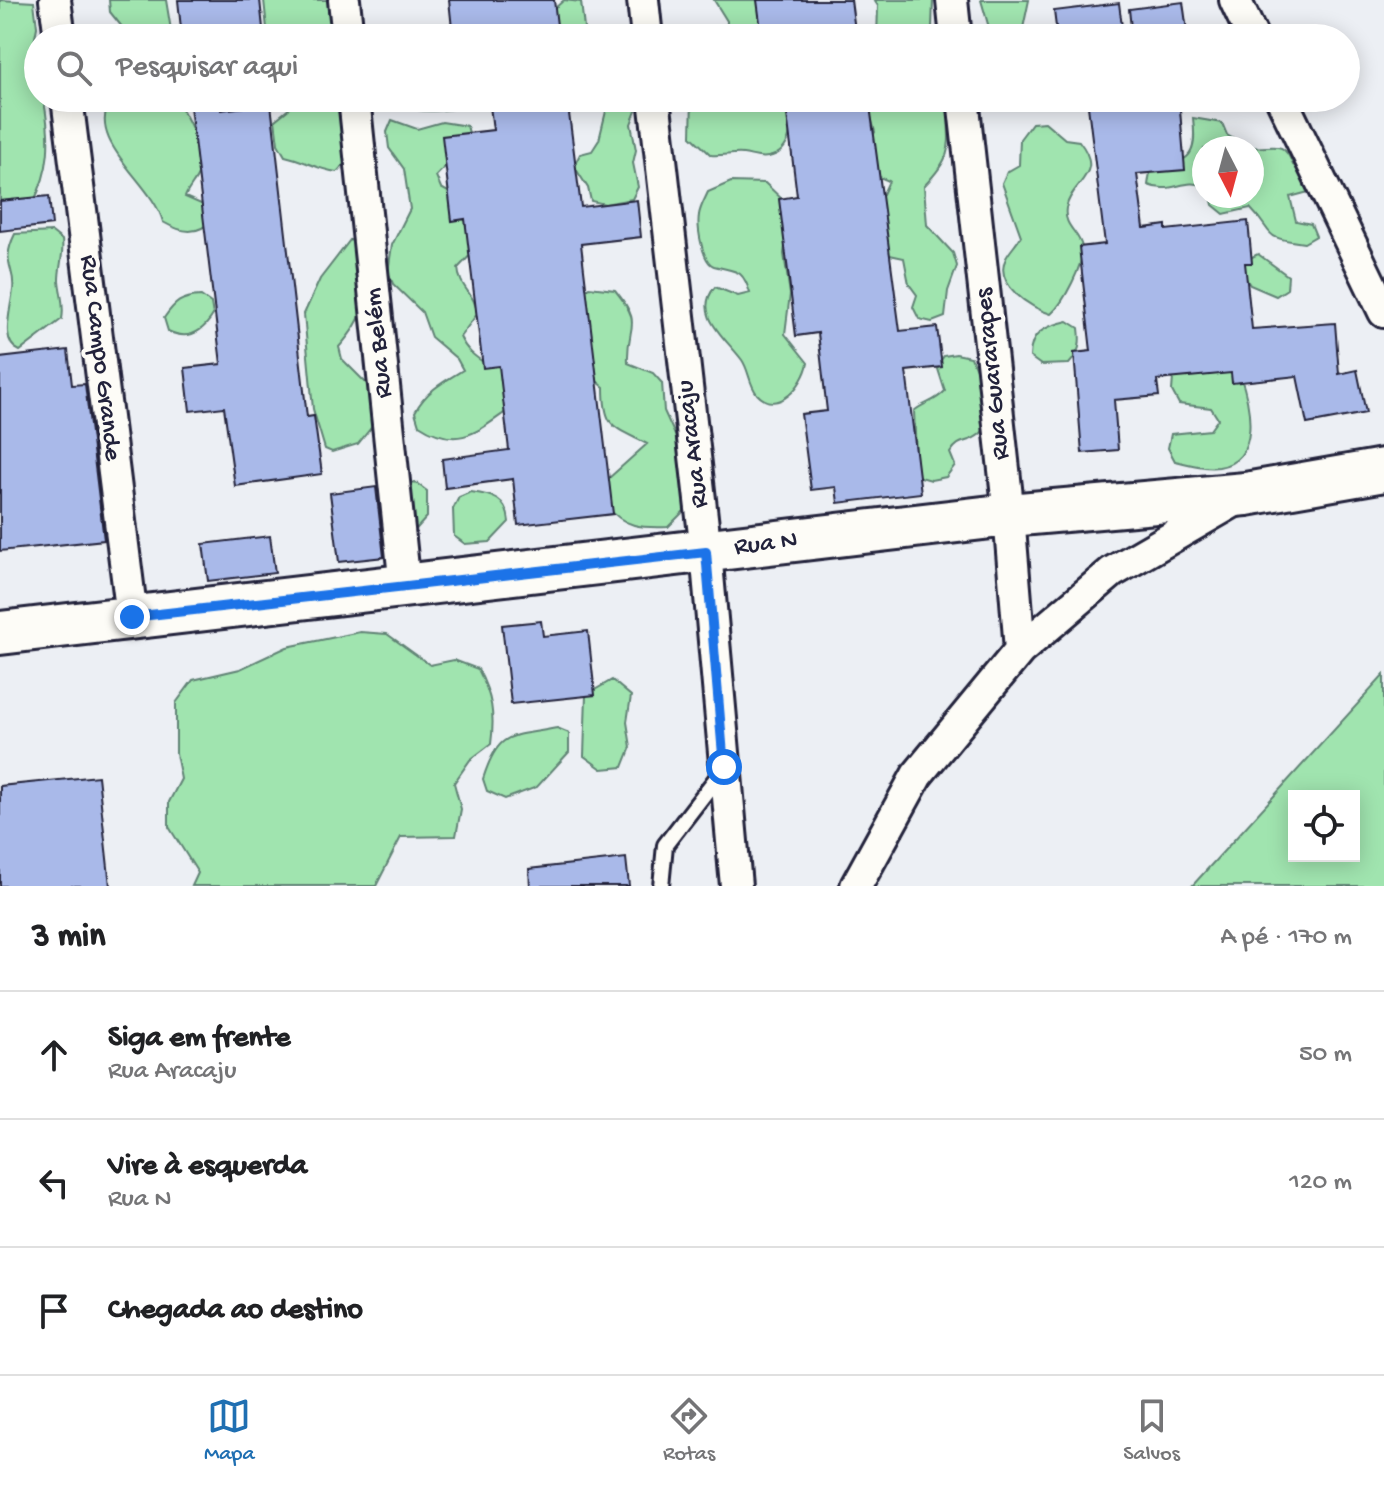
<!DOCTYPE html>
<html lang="pt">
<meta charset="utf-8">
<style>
:root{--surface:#fff;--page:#f2f2f2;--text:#202124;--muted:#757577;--line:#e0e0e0;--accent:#1f6fb2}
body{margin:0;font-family:"Gochi Hand",sans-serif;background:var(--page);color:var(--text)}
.controls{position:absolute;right:24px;bottom:24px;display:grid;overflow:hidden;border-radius:0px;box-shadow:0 4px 20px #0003}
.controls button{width:72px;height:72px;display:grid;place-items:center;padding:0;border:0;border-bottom:2px solid var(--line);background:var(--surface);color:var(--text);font:40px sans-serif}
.compass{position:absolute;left:1192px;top:136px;width:72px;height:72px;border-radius:50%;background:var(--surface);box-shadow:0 4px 20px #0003;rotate:174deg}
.stop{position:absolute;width:24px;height:24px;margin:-18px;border:6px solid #1a73e8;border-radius:50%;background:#fff}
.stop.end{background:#1a73e8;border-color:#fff;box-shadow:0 2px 8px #0008}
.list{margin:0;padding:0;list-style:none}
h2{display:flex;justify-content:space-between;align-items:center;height:104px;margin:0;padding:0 32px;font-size:34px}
h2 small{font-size:26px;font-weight:400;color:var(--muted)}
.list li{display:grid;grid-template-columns:52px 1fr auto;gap:24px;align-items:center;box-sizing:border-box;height:128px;padding:0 32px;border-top:2px solid var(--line)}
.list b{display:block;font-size:30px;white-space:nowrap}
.list p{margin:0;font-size:26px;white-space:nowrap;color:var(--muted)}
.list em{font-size:26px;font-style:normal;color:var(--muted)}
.icon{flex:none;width:44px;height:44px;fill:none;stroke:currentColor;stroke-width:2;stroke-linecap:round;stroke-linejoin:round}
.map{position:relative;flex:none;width:1384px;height:886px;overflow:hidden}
.search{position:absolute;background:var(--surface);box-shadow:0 4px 20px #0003;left:24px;right:24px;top:24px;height:88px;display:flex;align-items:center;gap:20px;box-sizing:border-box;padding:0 28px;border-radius:44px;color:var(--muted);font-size:30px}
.sheet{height:488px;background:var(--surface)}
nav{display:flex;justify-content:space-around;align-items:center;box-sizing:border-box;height:112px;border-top:2px solid var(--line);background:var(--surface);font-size:22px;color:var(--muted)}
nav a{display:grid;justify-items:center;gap:4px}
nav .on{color:var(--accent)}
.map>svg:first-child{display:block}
.green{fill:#a0e4af;stroke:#618375;stroke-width:2;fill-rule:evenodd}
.building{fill:#a9b9e9;stroke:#22223b;stroke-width:2}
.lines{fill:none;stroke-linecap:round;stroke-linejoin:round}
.lane-casing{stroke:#22223b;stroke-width:20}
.street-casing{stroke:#22223b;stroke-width:36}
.secondary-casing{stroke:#22223b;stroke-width:48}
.lane{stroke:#fdfcf7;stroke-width:14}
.street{stroke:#fdfcf7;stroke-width:30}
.secondary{stroke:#fdfcf7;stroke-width:42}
.route{stroke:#1a73e8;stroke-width:10}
.labels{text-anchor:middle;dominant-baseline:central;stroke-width:8;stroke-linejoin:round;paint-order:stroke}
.street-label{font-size:26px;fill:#22223b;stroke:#fdfcf7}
</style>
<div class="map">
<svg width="1384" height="886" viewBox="0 0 1384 886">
<rect width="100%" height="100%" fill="#eceff4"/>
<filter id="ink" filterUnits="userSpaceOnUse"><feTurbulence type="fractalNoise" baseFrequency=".0125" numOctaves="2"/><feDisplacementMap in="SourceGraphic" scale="16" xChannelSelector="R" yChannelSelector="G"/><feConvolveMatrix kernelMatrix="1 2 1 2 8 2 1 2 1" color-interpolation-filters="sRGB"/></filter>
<g filter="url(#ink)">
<path class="green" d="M 0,0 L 34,2 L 37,27 L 30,65 L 38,98 L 44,101 C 51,140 51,169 32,205 L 0,209 Z
M 109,0 L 166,0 L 171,30 L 178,38 L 131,38 L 110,12 Z
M 264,0 L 340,0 L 341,38 L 268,38 Z
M 564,0 L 581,2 L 584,28 L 575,37 L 560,38 L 551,21 L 555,8 Z
M 714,0 L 773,0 L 772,38 L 726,38 L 727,21 Z
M 874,0 L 933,0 L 932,27 L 921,38 L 877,38 L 878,6 Z
M 981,0 L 1029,0 L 1022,33 L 1033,38 L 992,38 Z
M 112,98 L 176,98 C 186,116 208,151 198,175 C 195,182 188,189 185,197 L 208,207 L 213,219 C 198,236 182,233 163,222 C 153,182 82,141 112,98 Z
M 297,98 L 347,98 L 342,138 L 345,163 L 337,172 C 318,170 304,160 285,156 L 278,144 L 275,120 L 295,104 Z
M 393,98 L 484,98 C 465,111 409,119 393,98 Z
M 618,98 L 633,98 L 636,111 L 631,124 L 636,150 L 633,163 L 638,187 L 632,199 L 605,204 L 591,201 L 588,188 L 574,166 L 580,154 L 592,151 L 599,140 L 608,103 Z
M 692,98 L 790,98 C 791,118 796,152 768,157 C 760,159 751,155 743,154 C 733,153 722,156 711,155 L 691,136 Z
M 866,98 L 948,100 C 947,144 958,151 924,186 L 927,225 L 953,253 L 957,266 L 948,291 L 945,317 L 932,322 L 919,319 L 913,307 L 917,295 L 909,284 L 904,258 L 890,255 L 882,244 L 878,205 L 889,181 L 877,176 L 868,143 L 875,132 Z
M 1193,118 L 1222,123 L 1227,135 C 1234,139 1243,145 1251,147 C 1272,150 1283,137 1293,165 L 1314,178 L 1316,190 L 1290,197 L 1296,221 L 1311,224 L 1316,236 L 1304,243 C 1259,237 1277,235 1250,208 L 1224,214 L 1213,205 L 1211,196 L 1252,196 L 1252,148 L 1204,148 L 1204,186 C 1185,177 1171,195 1148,185 L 1150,172 C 1188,159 1198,161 1193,118 Z
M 392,120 L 417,129 L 442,122 L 467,126 L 471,140 L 436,176 L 441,188 L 452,194 L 460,219 L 473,222 L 478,247 L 458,268 C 459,288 476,294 477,314 L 460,337 C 466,350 474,356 486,364 L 589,287 L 615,290 C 645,327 626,323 628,363 L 653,373 L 662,383 L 664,411 L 685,457 L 687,508 L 668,527 C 642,528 624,528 606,505 L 609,478 L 647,444 C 612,426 604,428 604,387 L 593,378 C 571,385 545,389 526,399 C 486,421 466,456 419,425 L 415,412 C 426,391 443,382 463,370 L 457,359 L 431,337 L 422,312 L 393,284 L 388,272 L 392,245 L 410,209 L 404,169 L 389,148 L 387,132 Z
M 1045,122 L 1065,139 L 1079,141 C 1106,175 1072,180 1066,208 C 1063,226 1079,232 1082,247 C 1085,263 1063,304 1051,314 C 1030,308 993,284 1006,258 C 1010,250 1017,244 1021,236 L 1002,183 L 1007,172 L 1019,165 L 1020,139 L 1032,123 Z
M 731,182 L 765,183 L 784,201 L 789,214 L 784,254 L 790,294 L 785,334 L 808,363 C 804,384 778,417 757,394 C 749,384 749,370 742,360 C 726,338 692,314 715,287 L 738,296 L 750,293 C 742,267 735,272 714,266 C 702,262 697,227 699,215 C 700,207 705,199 708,192 Z
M 52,232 L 62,240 C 64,254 59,266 59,280 C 60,294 65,304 62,319 L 20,351 C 0,343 10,313 13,290 C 16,267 0,264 15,234 Z
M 350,240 L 358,243 C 364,293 375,307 339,347 L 342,359 L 370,387 L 374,424 L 358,444 L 332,452 L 325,449 L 313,409 L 304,314 L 320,279 Z
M 1258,254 L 1288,276 L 1287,289 L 1276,296 L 1250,285 L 1243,274 L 1246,260 Z
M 201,296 L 211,303 L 213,315 C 202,333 188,341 168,331 L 164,318 C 175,302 181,297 201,296 Z
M 1068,321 L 1079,328 C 1081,344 1080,352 1069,364 L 1041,365 L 1030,357 C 1030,332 1046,326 1068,321 Z
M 956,354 L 971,357 C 978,378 1003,414 980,434 C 967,445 960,437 950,453 L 955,465 L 946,477 L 931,480 L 917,476 L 914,411 C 925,402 935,402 945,391 L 937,366 L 944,356 Z
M 1195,362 L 1240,375 C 1250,404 1262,460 1219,467 C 1204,469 1189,464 1175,461 L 1168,448 L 1171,434 L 1210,430 L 1218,419 L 1211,408 L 1179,404 L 1172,391 L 1173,378 Z
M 415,482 L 427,491 L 427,517 L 409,537 L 385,529 C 379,506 391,487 415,482 Z
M 471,492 C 493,495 507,498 509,522 L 490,542 L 465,544 L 454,536 L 453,509 L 459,497 Z
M 360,632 L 387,634 L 430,665 L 454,660 L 478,669 C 492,696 495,714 491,744 L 470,760 L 454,783 L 461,809 L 456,836 L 401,837 L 376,886 L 192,886 L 198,873 L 169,827 L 169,802 L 181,779 L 176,754 L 176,703 L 193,680 L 240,669 L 287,647 Z
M 1384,675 L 1384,886 L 1192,886 ZM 1354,796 L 1354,856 L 1294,856 L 1294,796 Z
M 612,680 L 631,696 L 627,722 L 631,747 L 623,767 L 602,769 L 584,756 L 586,695 Z
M 557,728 L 569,733 L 569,752 L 537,787 L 505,799 L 487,791 L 483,779 C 499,728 513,737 557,728 Z"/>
<path class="building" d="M 178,0 L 260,0 L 264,38 L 182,38 Z
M 449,0 L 554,0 L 558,34 L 453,38 Z
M 757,0 L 851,0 L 856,38 L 762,38 Z
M 1183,2 L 1188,38 L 1132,38 L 1129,9 Z
M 1119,3 L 1122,27 L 1057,35 L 1054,11 Z
M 189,98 L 220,98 L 221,110 L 271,104 L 307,417 L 314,416 L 322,474 L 235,486 L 224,407 L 190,411 L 185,368 L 221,364 Z
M 489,98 L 567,98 L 581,207 L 637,200 L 641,237 L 581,244 L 613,514 L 518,525 L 513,479 L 445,488 L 442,459 L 509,450 L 499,366 L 483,368 L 465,219 L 452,221 L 442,136 L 493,130 Z
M 785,98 L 869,98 L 900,331 L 937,327 L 942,367 L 906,371 L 921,493 L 838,503 L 836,487 L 811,490 L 801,414 L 827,411 L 818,333 L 796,336 L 779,199 L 797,196 Z
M 1087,98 L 1179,98 L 1185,170 L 1137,174 L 1144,228 L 1166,225 L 1166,230 L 1248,221 L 1252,263 L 1245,263 L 1252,329 L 1335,323 L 1339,374 L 1357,370 L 1366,413 L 1307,424 L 1297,376 L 1232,383 L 1231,373 L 1157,380 L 1159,396 L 1114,400 L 1118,450 L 1082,453 L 1074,353 L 1091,351 L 1079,247 L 1105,244 Z
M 49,196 L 52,225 L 0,231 L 0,201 Z
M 68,350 L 72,385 L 85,384 L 104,540 L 0,551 L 0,358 Z
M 376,487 L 384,557 L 339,562 L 330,493 Z
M 270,536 L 275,573 L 208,581 L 203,544 Z
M 541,621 L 543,636 L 588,631 L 595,695 L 511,704 L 502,625 Z
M 98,776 L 110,886 L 0,886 L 0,786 Z
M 626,858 L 629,886 L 530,886 L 529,869 Z"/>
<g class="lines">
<defs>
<path id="lane" d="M 661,886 L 665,845 L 722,771"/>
<path id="street" d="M 55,0 L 60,38
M 344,0 L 348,38
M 643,0 L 647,38
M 952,0 L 956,38
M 1235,0 L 1253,38
M 67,98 L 132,617
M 354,98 L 405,587
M 654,98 L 706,552 L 736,886
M 963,98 L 1009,515 L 1020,650
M 1281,98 L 1384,312
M 856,886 L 917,775 L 1020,650 L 1112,572 L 1238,499"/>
<path id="secondary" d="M 0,633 L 1009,515 L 1246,494 L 1384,470"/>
</defs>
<use href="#lane" class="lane-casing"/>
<use href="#street" class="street-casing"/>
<use href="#secondary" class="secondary-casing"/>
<use href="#lane" class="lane"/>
<use href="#street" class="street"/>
<use href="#secondary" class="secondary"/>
</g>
</g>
<g class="lines" filter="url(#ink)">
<path class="route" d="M 132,617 L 706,552 L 724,767"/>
</g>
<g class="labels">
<g class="street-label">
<text transform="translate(380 343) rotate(-96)">Rua Belém</text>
<text transform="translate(99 358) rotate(83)">Rua Campo Grande</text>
<text transform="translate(994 374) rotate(-96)">Rua Guararapes</text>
<text transform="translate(694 444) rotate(-97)">Rua Aracaju</text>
<text transform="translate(766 545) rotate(-7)">Rua N</text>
</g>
</g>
</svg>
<div class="controls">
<button><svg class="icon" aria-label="locate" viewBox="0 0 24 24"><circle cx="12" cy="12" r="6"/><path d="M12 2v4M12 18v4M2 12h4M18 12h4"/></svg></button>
</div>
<svg class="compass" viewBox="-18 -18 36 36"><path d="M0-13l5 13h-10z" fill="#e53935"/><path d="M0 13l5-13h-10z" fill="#757577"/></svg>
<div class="stop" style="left:724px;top:767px"></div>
<div class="stop end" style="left:132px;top:617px"></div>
<div class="search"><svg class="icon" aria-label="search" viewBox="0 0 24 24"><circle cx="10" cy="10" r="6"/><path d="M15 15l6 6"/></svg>Pesquisar aqui</div>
</div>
<section class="sheet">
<h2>3 min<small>A pé · 170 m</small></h2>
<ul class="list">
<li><svg class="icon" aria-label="ahead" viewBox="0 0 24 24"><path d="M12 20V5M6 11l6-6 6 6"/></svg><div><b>Siga em frente</b><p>Rua Aracaju</p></div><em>50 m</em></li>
<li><svg class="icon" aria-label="left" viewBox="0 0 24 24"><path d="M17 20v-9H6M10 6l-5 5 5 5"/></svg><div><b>Vire à esquerda</b><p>Rua N</p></div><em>120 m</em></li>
<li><svg class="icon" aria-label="arrive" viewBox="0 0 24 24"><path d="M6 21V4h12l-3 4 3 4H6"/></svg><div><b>Chegada ao destino</b></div></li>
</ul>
</section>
<nav>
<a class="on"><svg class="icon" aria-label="map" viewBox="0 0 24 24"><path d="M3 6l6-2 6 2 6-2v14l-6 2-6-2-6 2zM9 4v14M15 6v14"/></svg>Mapa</a>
<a><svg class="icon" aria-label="directions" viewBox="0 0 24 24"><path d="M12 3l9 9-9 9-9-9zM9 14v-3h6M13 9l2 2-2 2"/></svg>Rotas</a>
<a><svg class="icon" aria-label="saved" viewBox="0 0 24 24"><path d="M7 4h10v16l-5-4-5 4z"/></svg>Salvos</a>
</nav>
